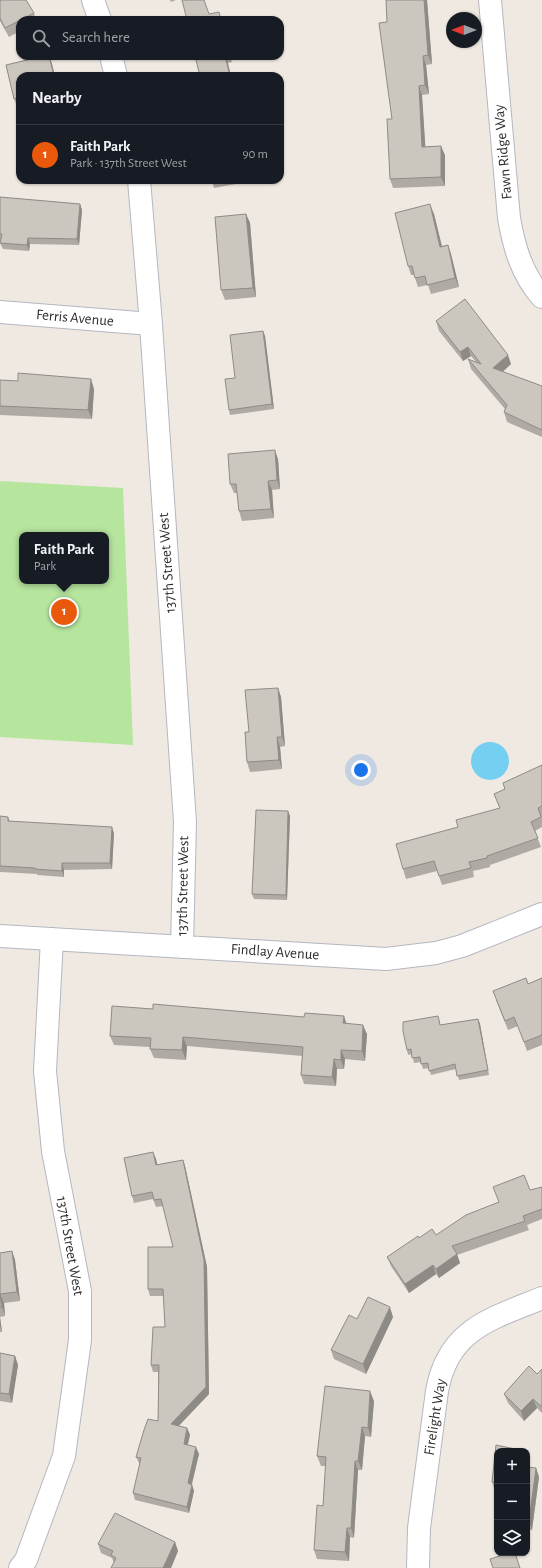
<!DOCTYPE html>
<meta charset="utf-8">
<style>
:root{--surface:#171b24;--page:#20242c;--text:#f1f3f6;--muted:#9ea1a6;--line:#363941;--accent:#ea580c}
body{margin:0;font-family:"Alegreya Sans",sans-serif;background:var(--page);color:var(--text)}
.controls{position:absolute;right:12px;bottom:12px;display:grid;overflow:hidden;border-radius:8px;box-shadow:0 1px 3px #0004}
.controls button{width:36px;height:36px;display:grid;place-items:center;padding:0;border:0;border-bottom:1px solid var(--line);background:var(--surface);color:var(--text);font:20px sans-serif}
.compass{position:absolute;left:446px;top:12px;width:36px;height:36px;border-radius:50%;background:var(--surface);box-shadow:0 1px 3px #0004;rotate:270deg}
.you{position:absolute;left:361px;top:770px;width:14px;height:14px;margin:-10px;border:3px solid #fff;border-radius:50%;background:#1a73e8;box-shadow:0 0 0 6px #1a73e833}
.badge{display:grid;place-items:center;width:26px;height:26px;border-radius:50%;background:var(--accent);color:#fff;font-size:13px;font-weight:700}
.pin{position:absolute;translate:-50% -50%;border:2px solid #fff;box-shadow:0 1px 4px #0006}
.popup{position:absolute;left:19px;top:532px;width:90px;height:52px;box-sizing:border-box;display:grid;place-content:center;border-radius:8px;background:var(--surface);filter:drop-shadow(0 1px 3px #0005);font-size:13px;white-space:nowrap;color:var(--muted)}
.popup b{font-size:15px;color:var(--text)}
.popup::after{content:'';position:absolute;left:50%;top:100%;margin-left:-8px;border:8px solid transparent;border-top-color:var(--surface)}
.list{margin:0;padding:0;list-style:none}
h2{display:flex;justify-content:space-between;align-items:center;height:52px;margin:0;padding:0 16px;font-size:17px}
h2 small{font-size:13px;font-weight:400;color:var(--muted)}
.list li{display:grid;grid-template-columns:26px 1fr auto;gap:12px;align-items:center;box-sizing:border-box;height:60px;padding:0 16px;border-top:1px solid var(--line)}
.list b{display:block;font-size:15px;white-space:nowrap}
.list p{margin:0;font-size:13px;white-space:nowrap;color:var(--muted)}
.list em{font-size:13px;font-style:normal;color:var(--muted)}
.icon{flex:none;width:22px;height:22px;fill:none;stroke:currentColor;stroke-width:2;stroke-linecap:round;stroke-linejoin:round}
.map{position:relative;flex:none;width:542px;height:1568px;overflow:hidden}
.search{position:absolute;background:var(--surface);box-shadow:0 1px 3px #0004;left:16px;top:16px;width:268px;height:44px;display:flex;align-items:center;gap:10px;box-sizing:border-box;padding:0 14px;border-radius:12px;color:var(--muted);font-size:15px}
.panel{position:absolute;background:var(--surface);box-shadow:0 1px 3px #0004;left:16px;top:72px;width:268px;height:112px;border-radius:12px}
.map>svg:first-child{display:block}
.green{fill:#b6e59e;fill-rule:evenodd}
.water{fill:#75cff0}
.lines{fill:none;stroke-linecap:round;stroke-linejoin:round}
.street-casing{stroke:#b4b7c1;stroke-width:24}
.street{stroke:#fff;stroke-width:22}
.wall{fill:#afaba4}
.shaded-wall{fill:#8e8b86}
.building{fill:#cbc7bf;stroke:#8e8b86}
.labels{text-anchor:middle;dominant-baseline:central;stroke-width:3;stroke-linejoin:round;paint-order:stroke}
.street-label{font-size:15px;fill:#2e2e2e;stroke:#fff}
</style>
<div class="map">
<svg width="542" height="1568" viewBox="0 0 542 1568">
<rect width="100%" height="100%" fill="#efe9e1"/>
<path class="green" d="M 0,481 L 123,488 L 133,745 L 0,737 ZM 22,535 L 106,535 L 106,581 L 22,581 Z"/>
<path class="water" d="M471 761a19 19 0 1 1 38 0a19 19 0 1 1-38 0Z"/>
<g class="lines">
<defs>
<path id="street" d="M 93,0 L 100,20
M 490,0 L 509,218 C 514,247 522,275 542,297
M 111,56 L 116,76
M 139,180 L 151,324 L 185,822 L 182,947
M 0,312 L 151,324
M 0,936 L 386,959 L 436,953 L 462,946 L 542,914
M 20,1568 L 26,1560 L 64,1456 L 80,1340 L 80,1291 L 53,1151 L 45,1071 L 52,939
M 418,1568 L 419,1528 L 437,1391 C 448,1329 491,1319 542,1298"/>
</defs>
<use href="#street" class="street-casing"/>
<use href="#street" class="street"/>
</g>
<path class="wall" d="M 0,0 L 34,13 L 36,20 L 20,20 L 20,31 L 9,37 L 0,21 Z
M 170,0 L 176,0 L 171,2 Z
M 427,0 L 432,64 L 426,65 L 429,94 L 422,95 L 425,147 L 445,155 L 445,186 L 393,188 L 390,179 L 392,119 L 387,22 Z
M 44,56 L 49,56 L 52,64 L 55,76 L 20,76 L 20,108 L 18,108 L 14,99 L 6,65 Z
M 195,56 L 230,56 L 232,62 L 228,63 Z
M 212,180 L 258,180 L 214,188 Z
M 0,197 L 80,204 L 82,210 L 79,245 L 30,244 L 29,251 L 3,249 L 0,243 L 1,240 L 0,240 Z
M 246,214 L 250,223 L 256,297 L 225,300 L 221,290 Z
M 434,214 L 442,246 L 448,245 L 451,254 L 459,287 L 431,294 L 428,285 L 418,287 L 414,275 L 411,275 L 408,266 Z
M 436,321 L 511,364 L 503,372 L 542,386 L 542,437 L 507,422 L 504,412 L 505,409 L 471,369 L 468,359 L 476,362 L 471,356 L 463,361 L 439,331 Z
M 263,331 L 265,336 L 274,409 L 230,415 L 229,410 L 235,378 Z
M 0,380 L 94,389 L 92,419 L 0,415 Z
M 278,459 L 280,489 L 272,490 L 274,518 L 242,521 L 239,511 L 237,493 L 234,493 L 230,484 Z
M 278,688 L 281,697 L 285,746 L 280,747 L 282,769 L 250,772 L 247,762 L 249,732 Z
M 542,765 L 542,827 L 535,831 L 541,847 L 490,865 L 490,867 L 473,871 L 474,877 L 442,885 L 437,871 L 406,879 L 403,869 L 458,827 L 500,809 L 494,794 L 505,789 Z
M 288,811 L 290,816 L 287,900 L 254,899 L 252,894 Z
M 0,816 L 8,817 L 10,821 L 114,833 L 112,869 L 64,870 L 64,877 L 37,875 L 37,874 L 0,872 Z
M 542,978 L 542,1045 L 527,1051 L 518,1026 L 508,1030 L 496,1000 L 528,984 Z
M 478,1019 L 480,1024 L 489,1075 L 459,1080 L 456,1069 L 431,1075 L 429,1068 L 423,1069 L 421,1062 L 414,1063 L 412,1054 L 408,1055 L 407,1050 L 440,1020 L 440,1025 Z
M 347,1023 L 367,1034 L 365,1061 L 345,1059 L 344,1069 L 337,1069 L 336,1086 L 304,1084 L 301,1075 L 302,1056 L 187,1046 L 186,1060 L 154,1058 L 150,1049 L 150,1047 L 114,1045 L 110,1036 Z
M 153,1152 L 156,1159 L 157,1165 L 183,1160 L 185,1166 L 207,1267 L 209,1394 L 178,1426 L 187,1428 L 190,1435 L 188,1445 L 199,1454 L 192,1485 L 194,1491 L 189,1513 L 135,1500 L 133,1493 L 140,1464 L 139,1463 L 136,1457 L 158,1421 L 158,1372 L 153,1372 L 151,1365 L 165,1327 L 164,1296 L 150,1296 L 148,1289 L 173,1247 L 163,1206 L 156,1207 L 153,1199 L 134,1203 L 132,1196 Z
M 542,1187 L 542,1219 L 527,1225 L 529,1230 L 457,1255 L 460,1263 L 439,1278 L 436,1274 L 409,1293 L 391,1266 L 387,1257 L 419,1238 L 436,1235 L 530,1190 Z
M 12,1251 L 15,1260 L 20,1301 L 4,1303 L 5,1316 L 0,1317 L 2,1332 L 0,1332 L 0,1253 Z
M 393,1317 L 366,1374 L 334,1359 L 331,1350 L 357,1319 Z
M 0,1353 L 15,1356 L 18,1365 L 12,1403 L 0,1401 Z
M 542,1369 L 542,1413 L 537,1408 L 524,1421 L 508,1403 L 504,1394 L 537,1374 Z
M 374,1401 L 371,1437 L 365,1436 L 362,1470 L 358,1470 L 354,1538 L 350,1537 L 349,1561 L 317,1559 L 314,1550 L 323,1506 L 326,1466 L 321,1466 L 317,1456 Z
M 496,1445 L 520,1450 L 521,1451 L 497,1451 L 497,1492 L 495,1491 L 492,1482 Z
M 527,1467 L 536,1468 L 539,1477 L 532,1530 L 527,1530 Z
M 175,1542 L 178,1551 L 171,1568 L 111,1568 L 114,1563 L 112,1558 L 101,1553 L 98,1544 Z"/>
<path class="shaded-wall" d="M 424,0 L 427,0 L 432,64 L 428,55 Z
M 49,56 L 52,64 L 55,76 L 54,76 Z
M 225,56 L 228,63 L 231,76 L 230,76 Z
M 423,56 L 426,65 L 429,94 L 425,85 Z
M 419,86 L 422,95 L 426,156 L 422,147 Z
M 441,146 L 445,155 L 445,186 L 441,177 Z
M 80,204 L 82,210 L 79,245 L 77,239 Z
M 430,204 L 434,214 L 444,256 L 440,247 Z
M 246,214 L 250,223 L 256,297 L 253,288 Z
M 28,238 L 30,244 L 29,251 L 27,245 Z
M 448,245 L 451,254 L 459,287 L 455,278 Z
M 263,331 L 265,336 L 274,409 L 272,404 Z
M 468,347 L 471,356 L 463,361 L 460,352 Z
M 508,355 L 511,364 L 496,377 L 493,368 Z
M 91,379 L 94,389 L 92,419 L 88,410 Z
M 275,450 L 278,459 L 280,489 L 277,480 Z
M 268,481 L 272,490 L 274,518 L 271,509 Z
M 278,688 L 281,697 L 285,746 L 282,737 Z
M 277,737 L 280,747 L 282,769 L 279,760 Z
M 288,811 L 290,816 L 287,900 L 286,895 Z
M 112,827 L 114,833 L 112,869 L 110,863 Z
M 62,863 L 64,870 L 64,877 L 62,871 Z
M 344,1016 L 347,1025 L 343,1023 Z
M 478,1019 L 480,1024 L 489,1075 L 488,1070 Z
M 363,1025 L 367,1034 L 365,1061 L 362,1051 Z
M 183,1037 L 187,1046 L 186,1060 L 182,1050 Z
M 341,1050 L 345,1059 L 344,1069 L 341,1060 Z
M 334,1059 L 337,1069 L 336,1086 L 332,1077 Z
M 153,1152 L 156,1159 L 159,1172 L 156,1165 Z
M 183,1160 L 185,1166 L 207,1267 L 209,1394 L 174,1431 L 171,1424 Z
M 12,1251 L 15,1260 L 20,1301 L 17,1292 Z
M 457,1254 L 460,1263 L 439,1278 L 436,1269 Z
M 433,1265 L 436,1274 L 409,1293 L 405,1284 Z
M 0,1294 L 4,1303 L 5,1316 L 2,1307 Z
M 390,1307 L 393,1317 L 366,1374 L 363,1364 Z
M 0,1316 L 0,1317 L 2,1332 L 0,1326 Z
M 15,1356 L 18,1365 L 12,1403 L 9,1394 Z
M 370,1391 L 374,1401 L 371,1437 L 368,1428 Z
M 533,1399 L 537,1408 L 524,1421 L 521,1411 Z
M 362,1427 L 365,1436 L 362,1470 L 358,1461 Z
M 187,1428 L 190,1435 L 186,1450 L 184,1444 Z
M 196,1447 L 199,1454 L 190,1490 L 188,1483 Z
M 355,1461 L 358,1470 L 354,1538 L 351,1528 Z
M 536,1468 L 539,1477 L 532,1530 L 529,1521 Z
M 192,1485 L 194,1491 L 189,1513 L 187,1507 Z
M 347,1528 L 350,1537 L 349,1561 L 345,1552 Z
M 175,1542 L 178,1551 L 171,1568 L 163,1568 Z"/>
<path class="building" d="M 0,0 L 26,0 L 34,13 L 5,28 L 0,18 Z
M 182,0 L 204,0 L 209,14 L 219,12 L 221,20 L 187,20 Z
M 386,0 L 424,0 L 428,55 L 423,56 L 425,85 L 419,86 L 422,147 L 441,146 L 441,177 L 390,179 L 387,119 L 392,119 L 379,23 L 387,22 Z
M 44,56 L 49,56 L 54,76 L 20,76 L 20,98 L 14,99 L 6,65 Z
M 195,56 L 225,56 L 230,76 L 200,76 Z
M 0,197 L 80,204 L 77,239 L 28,238 L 27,245 L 0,243 L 2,234 L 0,234 Z
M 430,204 L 440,247 L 448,245 L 455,278 L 427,285 L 425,276 L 415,278 L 412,266 L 408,266 L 395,213 Z
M 246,214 L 253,288 L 221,290 L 215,217 Z
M 465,299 L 508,355 L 493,368 L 542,386 L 542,430 L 504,412 L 507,405 L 468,359 L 481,364 L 468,347 L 460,352 L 436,321 Z
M 263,331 L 272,404 L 229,410 L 225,379 L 235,378 L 230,335 Z
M 18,373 L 91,379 L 88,410 L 0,406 L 0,380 L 18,381 Z
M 275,450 L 277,480 L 268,481 L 271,509 L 239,511 L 236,484 L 230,484 L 228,454 Z
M 278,688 L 282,737 L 277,737 L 279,760 L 247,762 L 245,732 L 249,732 L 245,690 Z
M 542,765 L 542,806 L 538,808 L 541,817 L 531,822 L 538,838 L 487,856 L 487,858 L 469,862 L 471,868 L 439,876 L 434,861 L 403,869 L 396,844 L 458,827 L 456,820 L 500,808 L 494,794 L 505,789 L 503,783 Z
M 256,810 L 288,811 L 286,895 L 252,894 Z
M 0,816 L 8,817 L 8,821 L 112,827 L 110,863 L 62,863 L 62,871 L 35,869 L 35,868 L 0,866 Z
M 526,978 L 528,984 L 542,978 L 542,1035 L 524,1042 L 514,1017 L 505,1021 L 493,991 Z
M 153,1004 L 304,1017 L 305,1013 L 344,1016 L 343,1023 L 363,1025 L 362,1051 L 341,1050 L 341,1060 L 334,1059 L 332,1077 L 301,1075 L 303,1047 L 183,1037 L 182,1050 L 150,1049 L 151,1038 L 110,1036 L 112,1006 L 153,1009 Z
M 438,1016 L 440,1025 L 478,1019 L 488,1070 L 457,1076 L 455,1064 L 429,1071 L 428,1063 L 421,1064 L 420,1057 L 412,1058 L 411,1049 L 407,1050 L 403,1031 L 403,1022 Z
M 153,1152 L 156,1165 L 183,1160 L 204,1260 L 206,1387 L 171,1424 L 187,1428 L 184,1444 L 196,1447 L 188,1483 L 192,1485 L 187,1507 L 133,1493 L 141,1458 L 136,1457 L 144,1430 L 148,1419 L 158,1421 L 159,1365 L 151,1365 L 153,1327 L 165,1327 L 163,1289 L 148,1289 L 148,1247 L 173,1247 L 161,1199 L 154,1200 L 152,1192 L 132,1196 L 124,1158 Z
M 524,1175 L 530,1190 L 542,1187 L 542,1209 L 523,1216 L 525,1221 L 452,1246 L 457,1254 L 436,1269 L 433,1265 L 405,1284 L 387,1257 L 418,1236 L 419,1238 L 432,1229 L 436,1235 L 466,1215 L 499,1202 L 493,1187 Z
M 12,1251 L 17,1292 L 0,1294 L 2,1307 L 0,1307 L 0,1253 Z
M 368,1297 L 390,1307 L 363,1364 L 331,1350 L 349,1315 L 357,1319 Z
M 0,1353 L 15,1356 L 9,1394 L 0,1393 Z
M 529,1366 L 537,1374 L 542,1369 L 542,1407 L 533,1399 L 521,1411 L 504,1394 Z
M 325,1386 L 370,1391 L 368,1428 L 362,1427 L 358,1461 L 355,1461 L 351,1528 L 347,1528 L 345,1552 L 314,1550 L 317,1505 L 323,1506 L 326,1457 L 317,1456 Z
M 496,1445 L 520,1450 L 520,1451 L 497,1451 L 497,1483 L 492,1482 Z
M 527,1467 L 536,1468 L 529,1521 L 527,1521 Z
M 115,1513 L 175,1542 L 163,1568 L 111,1568 L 116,1558 L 111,1555 L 113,1551 L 98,1544 Z
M 509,1553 L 515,1553 L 520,1568 L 493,1568 L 490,1559 Z"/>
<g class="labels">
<g class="street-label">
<text transform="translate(503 152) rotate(-95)">Fawn Ridge Way</text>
<text transform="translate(75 318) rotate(5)">Ferris Avenue</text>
<text transform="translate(167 563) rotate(-94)">137th Street West</text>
<text transform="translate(183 886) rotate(-89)">137th Street West</text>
<text transform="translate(275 952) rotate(4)">Findlay Avenue</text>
<text transform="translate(70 1246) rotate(80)">137th Street West</text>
<text transform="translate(435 1417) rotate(-81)">Firelight Way</text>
</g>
</g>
</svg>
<div class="controls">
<button>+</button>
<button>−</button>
<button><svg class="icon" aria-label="layers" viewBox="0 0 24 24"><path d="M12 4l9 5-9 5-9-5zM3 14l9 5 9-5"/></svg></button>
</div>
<svg class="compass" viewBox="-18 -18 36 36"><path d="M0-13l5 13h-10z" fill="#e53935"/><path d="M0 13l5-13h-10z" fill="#9ea1a6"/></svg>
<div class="you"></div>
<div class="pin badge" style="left:64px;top:612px">1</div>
<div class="popup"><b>Faith Park</b>Park</div>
<div class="search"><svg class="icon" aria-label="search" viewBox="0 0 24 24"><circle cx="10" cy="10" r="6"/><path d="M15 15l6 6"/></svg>Search here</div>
<section class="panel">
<h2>Nearby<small></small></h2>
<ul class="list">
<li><span class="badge">1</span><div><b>Faith Park</b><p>Park · 137th Street West</p></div><em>90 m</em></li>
</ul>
</section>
</div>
